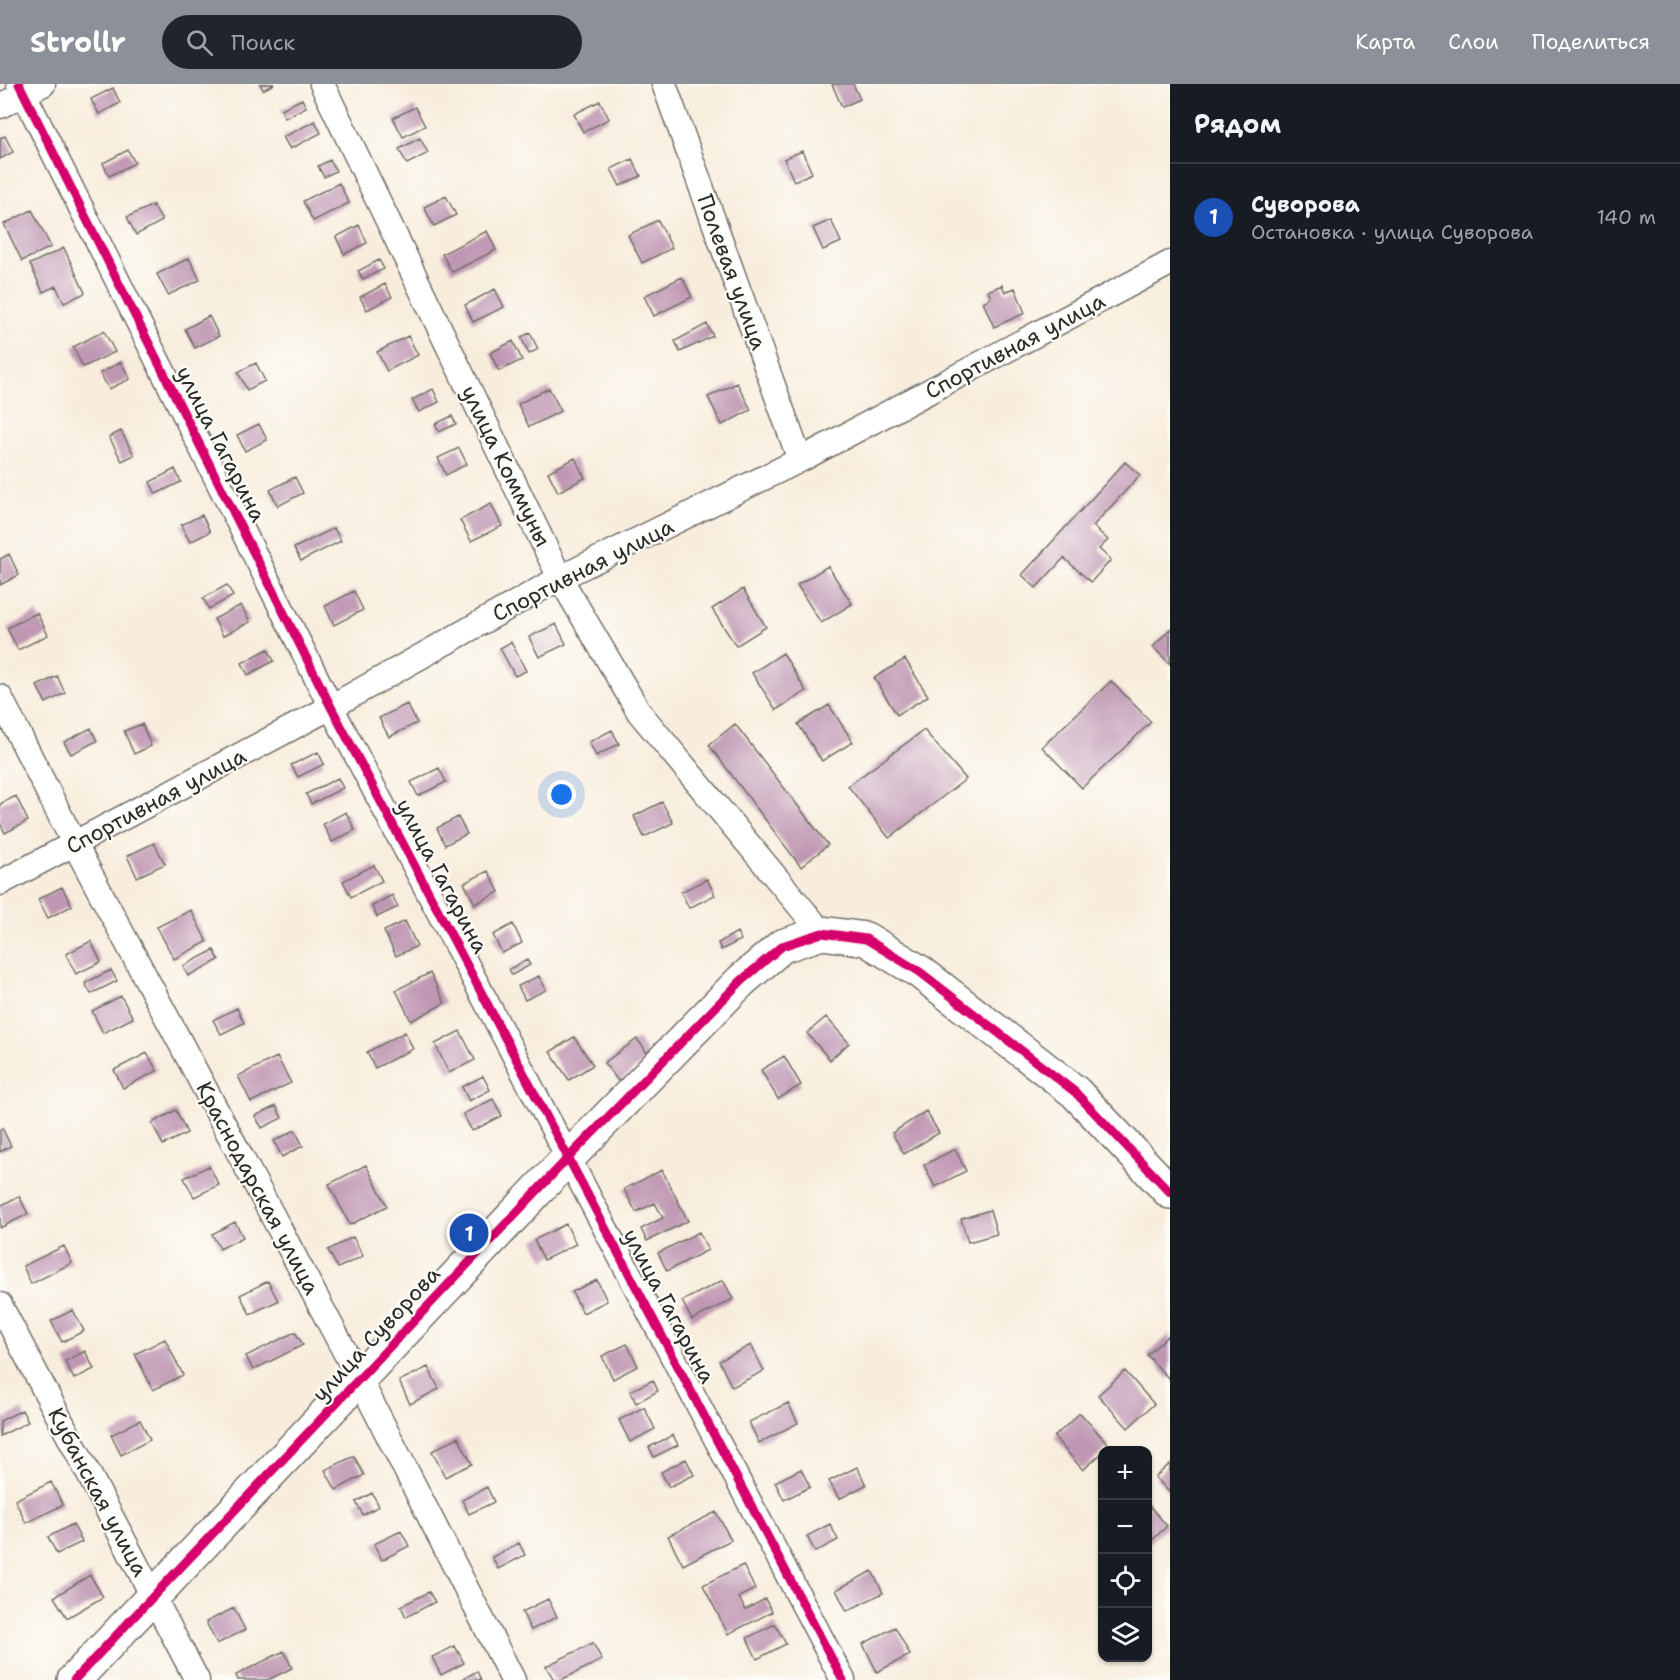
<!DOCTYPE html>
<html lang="ru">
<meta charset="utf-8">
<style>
:root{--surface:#171b24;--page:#20242c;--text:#f1f3f6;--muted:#9ea1a6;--line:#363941;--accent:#8c9099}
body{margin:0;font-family:"Shantell Sans",sans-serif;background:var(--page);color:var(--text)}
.controls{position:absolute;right:18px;bottom:18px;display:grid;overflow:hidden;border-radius:12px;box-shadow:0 2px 4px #0004}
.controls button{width:54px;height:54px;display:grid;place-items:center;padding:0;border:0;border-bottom:2px solid var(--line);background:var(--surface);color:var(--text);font:30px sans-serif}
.you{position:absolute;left:562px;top:711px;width:21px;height:21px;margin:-15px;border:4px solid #fff;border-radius:50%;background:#1a73e8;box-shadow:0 0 0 9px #1a73e833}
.badge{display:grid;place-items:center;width:39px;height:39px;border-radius:50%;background:var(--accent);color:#fff;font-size:20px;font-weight:700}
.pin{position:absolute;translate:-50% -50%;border:3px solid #fff;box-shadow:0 2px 6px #0006}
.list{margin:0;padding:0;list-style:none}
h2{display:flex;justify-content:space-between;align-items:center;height:78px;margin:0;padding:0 24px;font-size:26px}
h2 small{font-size:20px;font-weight:400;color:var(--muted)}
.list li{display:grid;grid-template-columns:39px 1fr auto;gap:18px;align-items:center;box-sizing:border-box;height:108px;padding:0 24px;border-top:2px solid var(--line)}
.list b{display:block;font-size:22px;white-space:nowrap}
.list p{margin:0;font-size:20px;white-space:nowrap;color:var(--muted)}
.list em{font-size:20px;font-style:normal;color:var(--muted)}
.icon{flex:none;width:33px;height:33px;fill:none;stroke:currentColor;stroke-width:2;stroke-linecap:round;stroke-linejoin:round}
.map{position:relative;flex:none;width:1170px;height:1596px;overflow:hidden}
header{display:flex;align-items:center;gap:36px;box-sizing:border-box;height:84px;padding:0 30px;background:var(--accent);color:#fff}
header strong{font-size:28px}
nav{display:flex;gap:33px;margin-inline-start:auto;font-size:21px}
.search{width:420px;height:54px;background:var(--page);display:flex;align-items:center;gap:15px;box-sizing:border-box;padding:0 21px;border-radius:33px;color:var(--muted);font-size:22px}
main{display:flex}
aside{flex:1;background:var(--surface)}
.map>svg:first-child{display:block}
.building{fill:#bf97b3}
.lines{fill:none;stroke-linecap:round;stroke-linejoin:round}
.street-casing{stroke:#736f69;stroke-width:27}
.secondary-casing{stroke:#736f69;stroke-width:36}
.street{stroke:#fff;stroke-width:24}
.secondary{stroke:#fff;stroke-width:33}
.cycleway-casing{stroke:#fdfcf7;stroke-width:13}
.cycleway{stroke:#d6006c;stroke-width:9}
.labels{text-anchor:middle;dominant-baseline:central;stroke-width:4.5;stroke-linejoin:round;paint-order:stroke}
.street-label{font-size:22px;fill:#2b2b2b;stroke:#fdfcf7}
</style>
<header>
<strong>Strollr</strong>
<div class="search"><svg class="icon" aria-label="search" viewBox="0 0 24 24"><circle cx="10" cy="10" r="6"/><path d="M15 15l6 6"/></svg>Поиск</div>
<nav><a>Карта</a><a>Слои</a><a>Поделиться</a></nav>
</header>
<main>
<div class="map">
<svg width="1170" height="1596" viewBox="0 0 1170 1596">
<rect width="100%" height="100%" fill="#fdfcf7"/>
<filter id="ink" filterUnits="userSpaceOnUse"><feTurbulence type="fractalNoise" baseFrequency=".0167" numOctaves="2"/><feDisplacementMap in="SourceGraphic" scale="12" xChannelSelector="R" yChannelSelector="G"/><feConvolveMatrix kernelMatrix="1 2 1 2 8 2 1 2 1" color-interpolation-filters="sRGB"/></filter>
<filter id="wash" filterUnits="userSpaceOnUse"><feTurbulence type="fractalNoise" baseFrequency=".008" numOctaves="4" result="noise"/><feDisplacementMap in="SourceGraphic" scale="24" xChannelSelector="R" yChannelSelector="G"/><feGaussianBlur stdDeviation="1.35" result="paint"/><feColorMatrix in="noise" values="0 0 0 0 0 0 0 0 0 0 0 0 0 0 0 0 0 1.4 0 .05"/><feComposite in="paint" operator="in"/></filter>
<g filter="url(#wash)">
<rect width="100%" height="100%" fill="#f8eddd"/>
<g id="blocks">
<path class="building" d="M 260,0 L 274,0 L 263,6 Z
M 832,0 L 853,0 L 860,15 L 842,23 Z
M 113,4 L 120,19 L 99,30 L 91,15 Z
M 302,15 L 306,23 L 285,34 L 281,25 Z
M 600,17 L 609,35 L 583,48 L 574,30 Z
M 415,23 L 425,42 L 403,53 L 393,34 Z
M 315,37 L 321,49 L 290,65 L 283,53 Z
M 5,52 L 13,68 L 0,75 L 0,54 Z
M 420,54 L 428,69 L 407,80 L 399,65 Z
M 128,66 L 135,79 L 109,92 L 103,79 Z
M 802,67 L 812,89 L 794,97 L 784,75 Z
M 632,75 L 641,92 L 620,102 L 611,85 Z
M 330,76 L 336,87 L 324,93 L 318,82 Z
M 339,99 L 349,119 L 313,137 L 303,117 Z
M 446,112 L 456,131 L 434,142 L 424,123 Z
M 153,121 L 162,137 L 136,151 L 127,133 Z
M 32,126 L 51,163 L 22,177 L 4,140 Z
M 658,136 L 672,164 L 642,179 L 628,151 Z
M 831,136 L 841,158 L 823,166 L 813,144 Z
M 359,141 L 367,159 L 344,170 L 336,153 Z
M 487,147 L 496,166 L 452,188 L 442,170 Z
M 64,164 L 85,209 L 64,219 L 56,202 L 43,208 L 30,180 Z
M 189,174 L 200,196 L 168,211 L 157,190 Z
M 379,176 L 384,185 L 363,195 L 358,187 Z
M 682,193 L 692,213 L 654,232 L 644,212 Z
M 385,200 L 392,213 L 367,226 L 360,213 Z
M 1002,201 L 1005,208 L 1015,204 L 1025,229 L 994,243 L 983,218 L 991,214 L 988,207 Z
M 495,205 L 504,223 L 473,238 L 465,221 Z
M 209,232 L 219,252 L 195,264 L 185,245 Z
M 707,240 L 713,252 L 680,268 L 675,257 Z
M 104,247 L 115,268 L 83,283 L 73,263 Z
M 530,249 L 538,265 L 529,270 L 521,253 Z
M 408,252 L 418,271 L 387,287 L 377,268 Z
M 513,257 L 522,276 L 499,287 L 490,269 Z
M 121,278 L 130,295 L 109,305 L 100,289 Z
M 256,279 L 265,297 L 247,306 L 238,288 Z
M 737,299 L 751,326 L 722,341 L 708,313 Z
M 549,304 L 561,327 L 529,343 L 518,320 Z
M 433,305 L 439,318 L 419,328 L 412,316 Z
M 452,332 L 456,340 L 439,348 L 435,340 Z
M 259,340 L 267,356 L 245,367 L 237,351 Z
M 121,347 L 134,371 L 122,377 L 109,353 Z
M 459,364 L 467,380 L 446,391 L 438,374 Z
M 575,374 L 585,394 L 558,408 L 548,388 Z
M 1125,378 L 1140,391 L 1093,442 L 1108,456 L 1099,465 L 1111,476 L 1091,498 L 1064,474 L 1036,504 L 1022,491 Z
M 175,385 L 181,398 L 156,410 L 150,398 Z
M 295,393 L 303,409 L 278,422 L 270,406 Z
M 491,420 L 502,442 L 471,457 L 460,436 Z
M 202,431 L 210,448 L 190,458 L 181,441 Z
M 334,444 L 341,457 L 301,477 L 294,464 Z
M 9,470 L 19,491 L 0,501 L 0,475 Z
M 828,482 L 852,520 L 821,539 L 797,501 Z
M 227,501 L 233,512 L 209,525 L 203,514 Z
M 743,505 L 766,543 L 736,562 L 712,525 Z
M 354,507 L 363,526 L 334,541 L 325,522 Z
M 241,521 L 250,538 L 223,552 L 214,535 Z
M 37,529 L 48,551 L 18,566 L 7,544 Z
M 556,540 L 566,560 L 539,573 L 529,553 Z
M 1170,545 L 1170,580 L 1153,563 Z
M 511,558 L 526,587 L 515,592 L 500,564 Z
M 268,565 L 274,577 L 248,591 L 242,579 Z
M 783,569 L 806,607 L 776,626 L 752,589 Z
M 905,575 L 928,612 L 897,631 L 874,594 Z
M 57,592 L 65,609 L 46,619 L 37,602 Z
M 1111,597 L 1151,638 L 1082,704 L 1042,663 Z
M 407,620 L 417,639 L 389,653 L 379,634 Z
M 829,621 L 853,658 L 822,677 L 798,640 Z
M 142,640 L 151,662 L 134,670 L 124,647 Z
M 735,640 L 828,761 L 801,783 L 709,661 Z
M 91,644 L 97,657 L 71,670 L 64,658 Z
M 612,646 L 619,660 L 596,672 L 589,658 Z
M 924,646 L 966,695 L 889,754 L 848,702 Z
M 318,668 L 324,680 L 298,693 L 291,681 Z
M 439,684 L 446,698 L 418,712 L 411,698 Z
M 338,694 L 343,704 L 311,720 L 306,710 Z
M 16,712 L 28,737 L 5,749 L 0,739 L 0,720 Z
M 662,718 L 673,739 L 644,753 L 634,732 Z
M 346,728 L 355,746 L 332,758 L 323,740 Z
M 458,733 L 467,750 L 445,761 L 437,744 Z
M 154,759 L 165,780 L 137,793 L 127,772 Z
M 374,781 L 382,797 L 351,813 L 343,797 Z
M 488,787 L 499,808 L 475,820 L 464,799 Z
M 707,795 L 715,811 L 689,824 L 681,808 Z
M 62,803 L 72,822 L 48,834 L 38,815 Z
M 392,811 L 398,823 L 377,833 L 372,822 Z
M 191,826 L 207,858 L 174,875 L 157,843 Z
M 405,837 L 417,862 L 396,872 L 384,847 Z
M 513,840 L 522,859 L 502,869 L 493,851 Z
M 737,848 L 741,856 L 721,866 L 718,859 Z
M 91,857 L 101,878 L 76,890 L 66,870 Z
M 214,866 L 219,876 L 188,892 L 183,882 Z
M 527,876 L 530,881 L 512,891 L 509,885 Z
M 111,886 L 117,897 L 91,910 L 85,899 Z
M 430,889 L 445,919 L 411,937 L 396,906 Z
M 539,892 L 546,906 L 525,916 L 518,902 Z
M 121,912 L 133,934 L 103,949 L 92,927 Z
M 237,924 L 244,939 L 221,950 L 213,936 Z
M 826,933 L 849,959 L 830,976 L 807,949 Z
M 460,947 L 475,976 L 449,989 L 435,960 Z
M 405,948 L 413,965 L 375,984 L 367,968 Z
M 574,953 L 593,981 L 569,996 L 550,968 Z
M 637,955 L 644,964 L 648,974 L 619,998 L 604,979 Z
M 147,969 L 157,987 L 123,1004 L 114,986 Z
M 784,972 L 801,1001 L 778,1015 L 761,986 Z
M 277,973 L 291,999 L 251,1018 L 238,992 Z
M 483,992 L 490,1006 L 469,1017 L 462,1003 Z
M 493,1015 L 502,1032 L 472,1047 L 463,1030 Z
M 276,1022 L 282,1034 L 262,1044 L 255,1032 Z
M 176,1026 L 187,1049 L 163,1061 L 152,1039 Z
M 926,1027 L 939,1049 L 904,1070 L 892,1049 Z
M 2,1044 L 11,1062 L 0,1068 L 0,1046 Z
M 295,1046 L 303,1062 L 282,1073 L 274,1057 Z
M 955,1065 L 966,1087 L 935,1103 L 924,1081 Z
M 366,1081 L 387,1122 L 350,1141 L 329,1100 Z
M 209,1082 L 219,1101 L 194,1113 L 184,1094 Z
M 662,1086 L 688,1137 L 647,1157 L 641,1145 L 663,1134 L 655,1119 L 636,1128 L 624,1105 Z
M 19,1112 L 28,1130 L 0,1144 L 0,1122 Z
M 990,1126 L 997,1150 L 968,1158 L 961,1135 Z
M 235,1138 L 243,1153 L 220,1165 L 212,1150 Z
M 566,1140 L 576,1160 L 544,1176 L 534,1156 Z
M 699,1148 L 708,1166 L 667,1187 L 658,1169 Z
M 353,1153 L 363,1172 L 338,1184 L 328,1166 Z
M 64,1162 L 72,1179 L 31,1200 L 23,1182 Z
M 597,1196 L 607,1217 L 583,1229 L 572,1208 Z
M 723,1196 L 733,1215 L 692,1236 L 682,1217 Z
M 268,1197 L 278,1217 L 250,1230 L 240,1211 Z
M 73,1226 L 84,1247 L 62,1258 L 51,1237 Z
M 295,1248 L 303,1261 L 253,1286 L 246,1272 Z
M 1170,1250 L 1170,1296 L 1147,1271 Z
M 165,1255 L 183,1291 L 153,1306 L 135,1270 Z
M 627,1260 L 638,1282 L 613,1295 L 602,1272 Z
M 751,1261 L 764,1287 L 732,1303 L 719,1277 Z
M 85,1267 L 94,1285 L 74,1295 L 65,1277 Z
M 428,1283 L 439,1305 L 410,1320 L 399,1297 Z
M 1125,1287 L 1154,1320 L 1128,1344 L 1098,1311 Z
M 653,1296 L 658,1307 L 636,1319 L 630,1307 Z
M 788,1319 L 798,1339 L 759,1359 L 749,1338 Z
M 644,1323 L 655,1345 L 630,1358 L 619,1336 Z
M 22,1326 L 28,1338 L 0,1352 L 0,1337 Z
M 1080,1329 L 1110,1362 L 1083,1386 L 1054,1353 Z
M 140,1336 L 150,1356 L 121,1371 L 111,1351 Z
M 673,1351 L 678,1361 L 654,1373 L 649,1363 Z
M 458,1353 L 472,1380 L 445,1393 L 432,1367 Z
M 354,1372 L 364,1391 L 336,1406 L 325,1386 Z
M 686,1375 L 694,1391 L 669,1403 L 661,1388 Z
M 1170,1380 L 1170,1409 L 1155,1393 Z
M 857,1383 L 866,1401 L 839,1415 L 829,1397 Z
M 801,1385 L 810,1403 L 784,1416 L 775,1398 Z
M 51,1398 L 63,1421 L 26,1439 L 15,1416 Z
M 487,1403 L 494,1418 L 469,1430 L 462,1416 Z
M 372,1409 L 379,1422 L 363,1431 L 356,1418 Z
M 1148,1420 L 1167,1442 L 1148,1460 Z
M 716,1428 L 731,1456 L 683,1481 L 668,1452 Z
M 73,1440 L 82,1458 L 57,1470 L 48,1453 Z
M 830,1440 L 838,1456 L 815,1468 L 807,1452 Z
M 401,1447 L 409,1462 L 382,1476 L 374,1460 Z
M 519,1459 L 525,1471 L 498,1485 L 492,1473 Z
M 743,1481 L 755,1505 L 739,1513 L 745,1526 L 765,1515 L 772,1528 L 728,1550 L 703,1501 Z
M 872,1487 L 883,1509 L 847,1527 L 836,1506 Z
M 90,1491 L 103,1513 L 67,1534 L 54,1513 Z
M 429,1508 L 435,1518 L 406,1533 L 401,1522 Z
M 548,1515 L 557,1533 L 531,1546 L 522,1528 Z
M 234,1524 L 245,1546 L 217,1560 L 206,1538 Z
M 775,1540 L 786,1560 L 757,1575 L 747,1554 Z
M 895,1543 L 910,1571 L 877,1588 L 863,1560 Z
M 593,1559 L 602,1576 L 561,1596 L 554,1596 L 546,1582 Z
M 455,1562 L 464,1579 L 441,1591 L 432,1573 Z
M 284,1567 L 292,1584 L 268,1596 L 238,1596 L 236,1591 Z
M 477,1587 L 481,1596 L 461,1596 Z"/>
</g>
</g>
<g filter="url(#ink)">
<use href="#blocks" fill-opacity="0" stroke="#736f69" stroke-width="1.5"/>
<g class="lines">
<defs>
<path id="street" d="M 19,0 L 331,623 L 843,1596
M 322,0 L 560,494 L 639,628 L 822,849
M 664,0 L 800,376
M 0,22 L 43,0
M 0,613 L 75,761 L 360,1296 L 513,1596
M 0,799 L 331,623 L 560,494 L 800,376 L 1170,179
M 0,1221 L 197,1596"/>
<path id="secondary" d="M 74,1596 L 569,1073 L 741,897 L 782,862 L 822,849 L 866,855 L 920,888 L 1075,1008 L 1170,1108"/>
</defs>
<use href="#street" class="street-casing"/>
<use href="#secondary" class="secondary-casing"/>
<use href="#street" class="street"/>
<use href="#secondary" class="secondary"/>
<defs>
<path id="cycleway" d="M 19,0 L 331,623 L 843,1596
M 74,1596 L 569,1073 L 741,897 L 782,862 L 822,849 L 866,855 L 920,888 L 1075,1008 L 1170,1108"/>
</defs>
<use href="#cycleway" class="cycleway-casing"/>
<use href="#cycleway" class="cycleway"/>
</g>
</g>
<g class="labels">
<g class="street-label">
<text transform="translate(732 188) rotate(70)">Полевая улица</text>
<text transform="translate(1015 262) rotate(-28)">Спортивная улица</text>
<text transform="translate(221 360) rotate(63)">улица Гагарина</text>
<text transform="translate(506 382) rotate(64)">улица Коммуны</text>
<text transform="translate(583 486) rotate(-27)">Спортивная улица</text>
<text transform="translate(156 717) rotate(-28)">Спортивная улица</text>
<text transform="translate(442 792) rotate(62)">улица Гагарина</text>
<text transform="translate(258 1104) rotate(62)">Краснодарская улица</text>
<text transform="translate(669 1222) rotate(62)">улица Гагарина</text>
<text transform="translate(376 1250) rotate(-47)">улица Суворова</text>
<text transform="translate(98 1408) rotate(62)">Кубанская улица</text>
</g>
</g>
</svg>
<div class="controls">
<button>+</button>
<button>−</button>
<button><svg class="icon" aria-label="locate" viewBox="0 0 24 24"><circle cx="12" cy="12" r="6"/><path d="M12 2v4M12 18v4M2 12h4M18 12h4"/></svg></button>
<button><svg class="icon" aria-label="layers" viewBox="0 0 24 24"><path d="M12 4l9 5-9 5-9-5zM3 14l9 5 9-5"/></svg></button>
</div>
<div class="you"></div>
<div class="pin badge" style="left:469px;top:1149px;background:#1a4fb4">1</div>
</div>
<aside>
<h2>Рядом<small></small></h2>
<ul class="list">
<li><span class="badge" style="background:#1a4fb4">1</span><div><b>Суворова</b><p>Остановка · улица Суворова</p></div><em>140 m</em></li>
</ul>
</aside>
</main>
